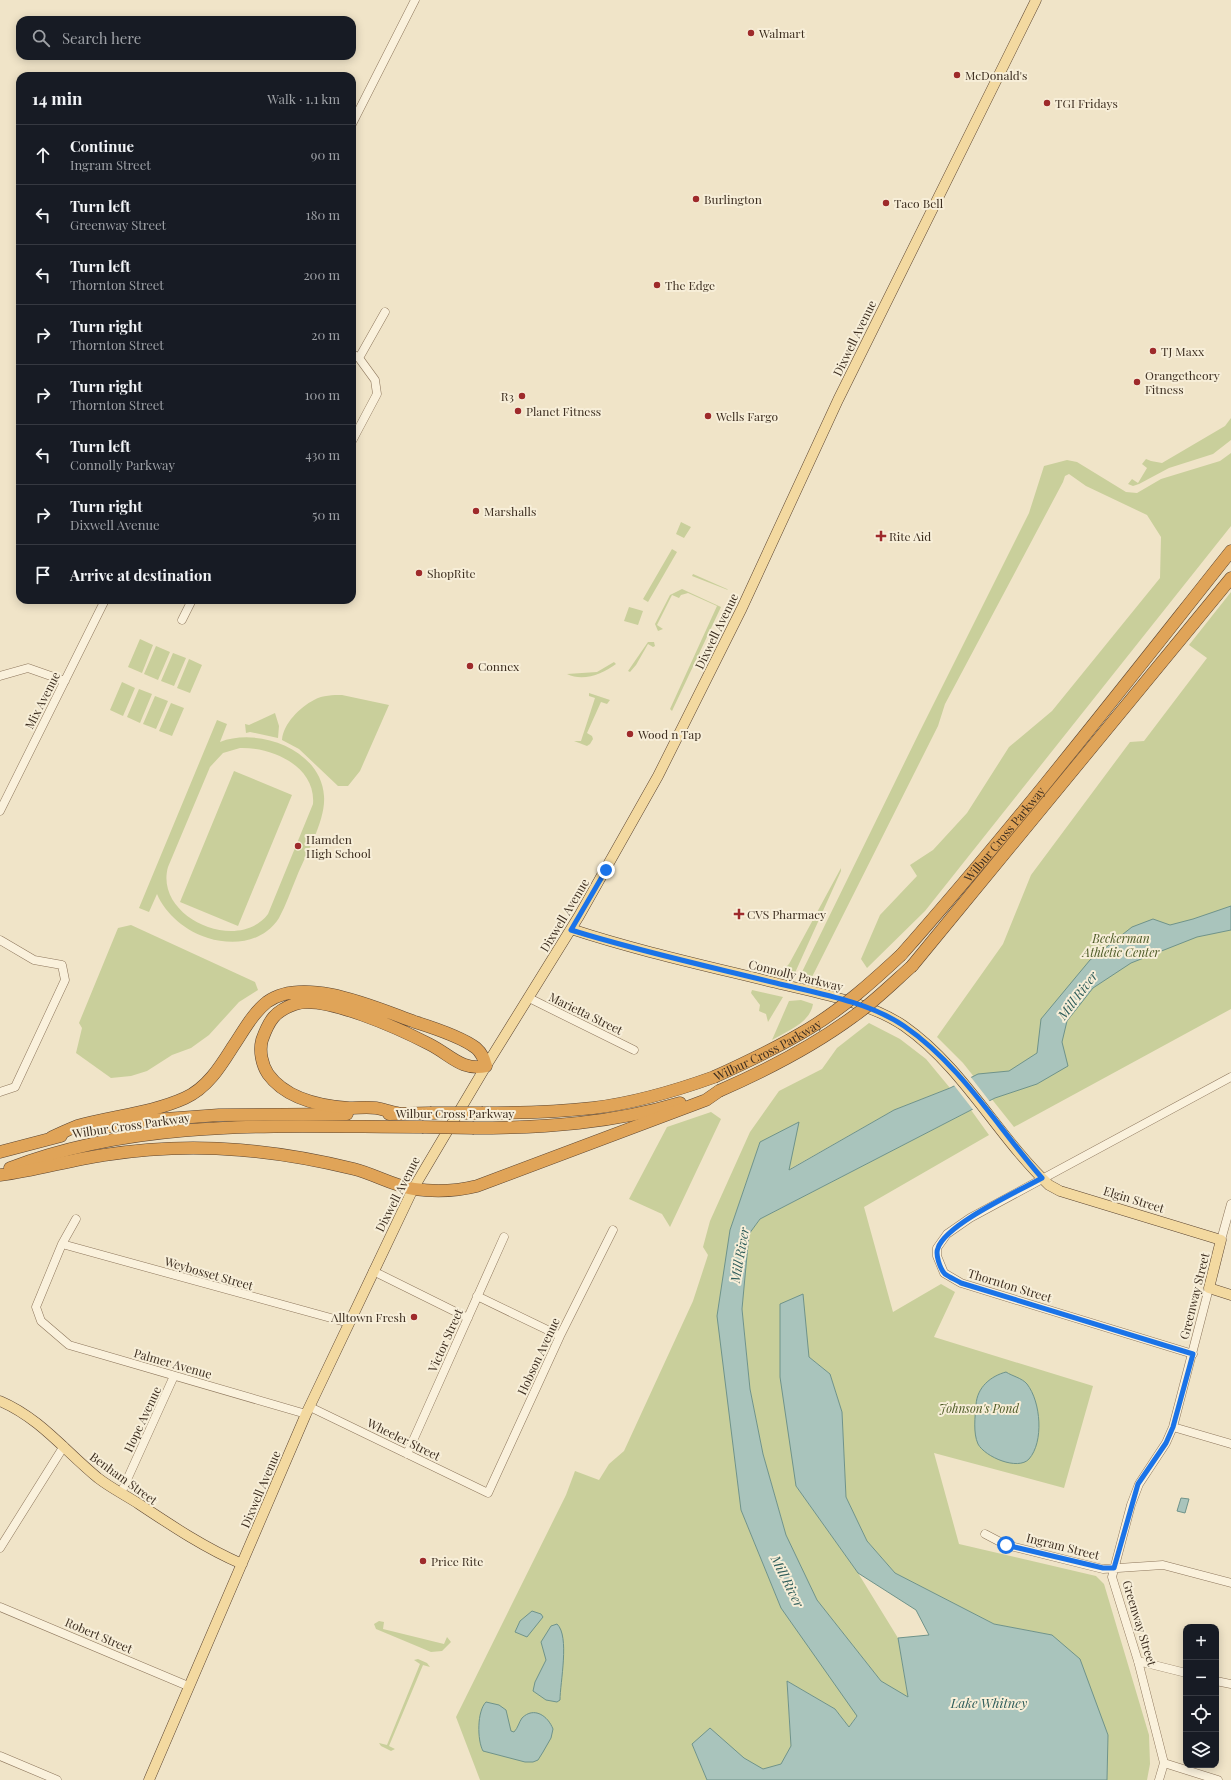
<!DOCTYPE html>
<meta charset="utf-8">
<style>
:root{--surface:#171b24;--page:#242831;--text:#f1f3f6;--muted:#9ea1a6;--line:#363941}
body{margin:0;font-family:"Playfair Display",serif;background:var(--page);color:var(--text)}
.controls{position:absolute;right:12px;bottom:12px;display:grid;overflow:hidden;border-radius:8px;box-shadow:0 2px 10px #0003}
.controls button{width:36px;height:36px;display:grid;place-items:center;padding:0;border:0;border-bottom:1px solid var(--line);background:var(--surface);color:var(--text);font:20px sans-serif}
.stop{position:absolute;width:12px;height:12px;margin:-9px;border:3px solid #1a73e8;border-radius:50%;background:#fff}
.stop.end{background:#1a73e8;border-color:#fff;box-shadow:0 1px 4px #0008}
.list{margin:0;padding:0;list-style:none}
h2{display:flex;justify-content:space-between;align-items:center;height:52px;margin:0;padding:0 16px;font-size:17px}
h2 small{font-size:13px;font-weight:400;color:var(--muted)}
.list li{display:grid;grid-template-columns:26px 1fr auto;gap:12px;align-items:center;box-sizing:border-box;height:60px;padding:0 16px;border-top:1px solid var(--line)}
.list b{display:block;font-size:15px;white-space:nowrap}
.list p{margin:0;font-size:13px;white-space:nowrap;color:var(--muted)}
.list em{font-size:13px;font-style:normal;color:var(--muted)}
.icon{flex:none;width:22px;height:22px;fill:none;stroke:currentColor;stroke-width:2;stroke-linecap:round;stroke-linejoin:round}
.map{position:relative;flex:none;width:1231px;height:1780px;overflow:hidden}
.search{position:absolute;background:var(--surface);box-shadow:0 2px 10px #0003;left:16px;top:16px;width:340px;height:44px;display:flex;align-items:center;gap:10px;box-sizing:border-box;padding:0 14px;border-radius:12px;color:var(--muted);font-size:15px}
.panel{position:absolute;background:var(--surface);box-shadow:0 2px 10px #0003;left:16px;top:72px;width:340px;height:532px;border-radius:12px}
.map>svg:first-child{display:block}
.green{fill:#c9cf9b;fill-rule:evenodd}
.water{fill:#a9c4bc;stroke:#6f938a}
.pier{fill:#f0e4c8}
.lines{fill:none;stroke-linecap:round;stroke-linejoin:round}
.minor-casing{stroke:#8d765c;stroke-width:9}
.major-casing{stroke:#5b4430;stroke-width:11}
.highway-casing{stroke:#5b4430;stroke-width:13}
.minor{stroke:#faf1dc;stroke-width:8}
.major{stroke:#f3d9a0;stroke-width:10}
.highway{stroke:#e0a458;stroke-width:12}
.highway-bridge-casing{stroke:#5b4430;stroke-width:13;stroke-linecap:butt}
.highway-bridge{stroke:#e0a458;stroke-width:12}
.route{stroke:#1a73e8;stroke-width:5}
.poi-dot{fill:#9e2a2b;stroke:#f7eed8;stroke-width:1.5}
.labels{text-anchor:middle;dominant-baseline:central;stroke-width:4;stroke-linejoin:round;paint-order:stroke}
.poi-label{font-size:12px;fill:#3d2e20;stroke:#f7eed8;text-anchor:start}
.street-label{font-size:12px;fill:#3d2e20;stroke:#f7eed8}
.park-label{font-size:12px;font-style:italic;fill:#4d5a26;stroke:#f7eed8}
.water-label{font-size:13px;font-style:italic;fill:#2f5d5a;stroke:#f7eed8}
</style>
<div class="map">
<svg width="1231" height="1780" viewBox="0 0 1231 1780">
<rect width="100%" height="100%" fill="#f0e4c8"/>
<path class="green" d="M 1231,418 L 1231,440 L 1213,454 L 1169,468 L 1139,484 L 1133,486 L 1128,484 L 1132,479 L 1138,483 L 1147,468 L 1142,464 L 1146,459 L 1151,461 L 1162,463 L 1225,426 Z
M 1231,453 L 1231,526 L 925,911 L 867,968 L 861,959 L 880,915 L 917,876 L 910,865 L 933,850 L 967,813 L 1009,747 L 1052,711 L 1160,578 L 1161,537 L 1147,515 L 1086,486 L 1069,474 L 1065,476 L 1063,482 L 945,704 L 938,726 L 811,979 L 800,976 L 920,731 L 1029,513 L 1044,466 L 1067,460 L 1077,462 L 1126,492 L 1137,493 L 1161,479 L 1220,461 Z
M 681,522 L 691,527 L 684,538 L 676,534 Z
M 672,549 L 677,552 L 648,602 L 643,599 Z
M 693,574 L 727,589 L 728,590 L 692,576 Z
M 682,589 L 721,607 L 672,711 L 670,709 L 717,606 L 688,593 L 681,595 L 679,598 L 672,595 L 657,625 L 663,629 L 658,631 L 655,624 L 670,595 Z
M 1231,592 L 1231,1009 L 1014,1127 L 963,1063 L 937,1037 L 1003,944 L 1031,875 L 1130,742 L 1144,741 L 1207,658 L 1189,645 Z
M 629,607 L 643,611 L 638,625 L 624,621 Z
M 140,639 L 153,645 L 142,673 L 128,667 Z
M 648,642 L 654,642 L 655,646 L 653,647 L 648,644 L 636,665 L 630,672 L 628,671 Z
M 156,646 L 170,652 L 158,680 L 144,674 Z
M 173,653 L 186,658 L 174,686 L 161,681 Z
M 189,659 L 202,665 L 190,693 L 177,688 Z
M 614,662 L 616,664 C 603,674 583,682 567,674 L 597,672 Z
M 122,682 L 135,688 L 123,716 L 110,710 Z
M 139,689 L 152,694 L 140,723 L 127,717 Z
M 589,693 L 610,700 L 607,704 L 601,702 L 587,733 L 592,736 L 593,739 L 590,744 L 587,746 L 574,741 L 581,741 L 595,698 L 589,696 Z
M 342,695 L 389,705 L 360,771 L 348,786 L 338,786 L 299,749 L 282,740 C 283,724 300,707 314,700 C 323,695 333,695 342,695 Z
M 155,696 L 168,701 L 156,729 L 143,724 Z
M 171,703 L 184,708 L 172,736 L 159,731 Z
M 275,713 L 279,726 L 278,738 L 250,732 L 246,733 L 245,724 L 249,725 Z
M 217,720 L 227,724 L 220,742 C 258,727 321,749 324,796 C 326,820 306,854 297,876 C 291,890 286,905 279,918 C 276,923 271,928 267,931 C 250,944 227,944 208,938 C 186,931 166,915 157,894 L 149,912 L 139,908 ZM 240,748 C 272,747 316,766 313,804 L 268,914 C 238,954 154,917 168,867 L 210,767 L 223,753 Z
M 234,771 L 292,795 L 238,926 L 180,902 Z
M 841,868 L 841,871 L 794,975 L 784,973 L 783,970 L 789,964 Z
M 131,925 L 255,982 L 258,990 L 239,1002 L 209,1035 L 191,1048 L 172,1055 L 147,1071 L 131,1076 L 111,1078 L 76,1053 L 82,1028 L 79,1023 L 118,928 Z
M 752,990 L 783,997 L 768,1022 L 766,1014 L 759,1011 L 760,1005 L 751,993 Z
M 801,1000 L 813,1004 C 810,1023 787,1031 772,1040 L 789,1001 Z
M 869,1023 L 900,1039 L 926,1059 L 950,1088 L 894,1110 L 788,1170 L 760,1142 L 730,1230 L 730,1417 L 741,1510 L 781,1608 L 857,1715 L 849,1727 L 835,1709 L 787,1681 L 791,1746 L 782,1764 L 763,1770 L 744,1758 L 692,1744 L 707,1780 L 480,1780 L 456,1717 L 566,1495 L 575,1471 L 599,1480 L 609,1464 L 624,1451 L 693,1301 L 708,1255 L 703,1247 L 710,1221 L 750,1132 L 779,1091 L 822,1069 L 837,1048 Z
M 971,1110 L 989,1135 L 864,1207 L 893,1312 L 941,1284 L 955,1292 L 934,1337 L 1093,1386 L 1064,1488 L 934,1453 L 959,1544 L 1096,1576 L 1104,1584 L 1149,1735 L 1150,1764 L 1147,1780 L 1107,1780 L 1108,1734 L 1052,1635 L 994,1624 L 895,1573 L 867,1541 L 846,1497 L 842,1412 L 830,1374 L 809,1357 L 780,1304 L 796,1486 L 858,1573 L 898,1638 L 908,1698 L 881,1681 L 817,1600 L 786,1535 L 763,1454 L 750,1389 L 742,1309 L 749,1234 L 760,1219 Z
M 711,1112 L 721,1119 L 670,1227 L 662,1214 L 629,1199 L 667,1127 Z
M 379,1621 L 384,1622 L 383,1629 L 444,1644 L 447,1637 L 451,1642 L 442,1651 L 431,1652 L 376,1629 L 374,1624 Z
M 418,1659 L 427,1663 L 430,1667 L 423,1665 L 389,1746 L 395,1749 L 391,1751 L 381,1746 L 379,1743 L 387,1745 L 420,1664 L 414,1660 Z"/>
<path class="water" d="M 1231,906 L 1231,930 L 1197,937 L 1131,963 L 1093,988 L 1067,1021 L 1062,1042 L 1068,1066 L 1037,1084 L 995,1098 L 971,1110 L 760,1219 L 749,1234 L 742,1309 L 750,1389 L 763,1454 L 786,1535 L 817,1600 L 881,1681 L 908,1697 L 898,1638 L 929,1635 L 916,1610 L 858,1573 L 796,1486 L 780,1377 L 780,1304 L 803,1294 L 809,1357 L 830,1374 L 842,1412 L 846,1497 L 867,1541 L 895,1573 L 994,1624 L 1052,1635 L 1080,1659 L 1108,1735 L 1107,1780 L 707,1780 L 692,1744 L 710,1728 L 744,1758 L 763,1769 L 781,1764 L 791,1746 L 787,1681 L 835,1709 L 849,1727 L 857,1716 L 781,1608 L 741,1510 L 717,1316 L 730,1230 L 760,1142 L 799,1122 L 789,1170 L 894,1110 L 950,1088 L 978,1074 L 1009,1071 L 1037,1053 L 1041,1019 L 1090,960 L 1132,927 L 1153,919 L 1170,925 L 1193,919 Z
M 1006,1372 C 1012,1376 1022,1378 1027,1384 C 1041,1402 1044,1442 1029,1459 C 1018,1471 985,1457 978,1444 C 973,1433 975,1417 976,1405 C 977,1387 991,1376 1006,1372 Z
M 1181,1498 L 1189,1499 L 1185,1513 L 1177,1511 Z
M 532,1611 L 541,1614 L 543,1617 L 527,1637 L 515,1632 L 520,1621 Z
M 557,1624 C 570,1636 560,1683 560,1700 L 557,1702 L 546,1700 L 533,1691 L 535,1682 L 546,1660 L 541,1642 L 551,1626 Z
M 486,1702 L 499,1705 L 506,1710 L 511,1731 L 514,1732 C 518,1728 519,1722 522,1718 C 534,1706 548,1716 553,1729 L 551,1738 L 543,1752 L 538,1760 L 533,1762 L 525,1762 L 483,1751 C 477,1740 477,1711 486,1702 Z"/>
<path class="pier" d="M 970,1076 L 991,1103 L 974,1111 L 953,1084 Z"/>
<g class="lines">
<defs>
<path id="minor" d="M 352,124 L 415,0
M 352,354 L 359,358 L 385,312
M 352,441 L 377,394 L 375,380 L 359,358
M 182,620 L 192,600
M 0,676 L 28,668 L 65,681
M 0,811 L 105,600
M 0,940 L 34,960 L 62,965 L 65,980 L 15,1087 L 0,1092
M 529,998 L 634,1050
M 76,1219 L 62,1244 L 36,1307 L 41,1321 L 69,1345 L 306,1414
M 1221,1240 L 1231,1204
M 62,1244 L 349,1323
M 373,1271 L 468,1318
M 477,1296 L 560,1336
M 1193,1354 L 961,1283 L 944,1273 L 937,1256 L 937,1248 L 947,1234 L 970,1218 L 1231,1077
M 310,1407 L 488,1493 L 560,1336 L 613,1230
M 1173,1427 L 1231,1444
M 407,1454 L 504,1237
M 121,1493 L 174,1376
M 985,1534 L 1006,1545 L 1103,1569 L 1163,1565 L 1231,1583
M 0,1548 L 64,1446
M 0,1607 L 188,1686
M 1138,1661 L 1186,1673
M 1216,1681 L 1231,1684
M 0,1756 L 57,1780
M 1164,1763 L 1218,1780
M 1159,1780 L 1164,1763 L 1138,1661 L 1112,1577 L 1131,1505 L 1139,1484 L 1166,1443 L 1173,1427 L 1209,1288"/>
<path id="major" d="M 571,929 C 638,951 707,966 776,983 C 817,993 869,1002 904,1026 C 964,1068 997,1136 1049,1185 L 1060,1191 L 1221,1240 L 1209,1288 L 1231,1295
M 0,1401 C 40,1418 65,1451 98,1478 C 111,1488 125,1495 139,1504 C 172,1526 205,1548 242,1564
M 149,1780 L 306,1414 L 413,1189 L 486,1066 L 579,916 L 658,776 L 742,608 L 838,400 L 1036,0"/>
<g id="highway">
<path id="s1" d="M 901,955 C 1016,825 1123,687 1231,551"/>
<path d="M 912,966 L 1231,578"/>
<path d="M 483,1113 C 520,1113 557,1112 593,1108 C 634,1103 675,1091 714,1077"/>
<path d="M 389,1114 L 430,1113"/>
<path d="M 104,1127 L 151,1120 L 219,1115 L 347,1114"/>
<path d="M 474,1128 C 544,1128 613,1123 680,1103"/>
<path d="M 52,1137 C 60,1134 69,1129 77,1126 C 113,1116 152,1113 185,1098 C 207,1088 220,1067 232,1048 C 243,1032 252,1014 267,1002 C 304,975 376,1008 415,1022 C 431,1027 463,1038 476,1048 C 482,1053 484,1059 486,1066 C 461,1071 451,1055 429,1044 C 402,1030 324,994 295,1004 C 275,1011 269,1020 262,1040 C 259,1051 262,1065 268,1074 C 286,1099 320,1106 349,1108 C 358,1108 367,1107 376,1108 C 383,1109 390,1112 397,1113"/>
<path d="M 0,1152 L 61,1136"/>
<path d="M 10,1168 C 142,1117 284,1127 422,1127"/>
<path d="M 0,1175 C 35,1171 69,1160 104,1155 C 149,1148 195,1146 240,1150 C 278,1153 317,1160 354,1169 C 374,1174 394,1186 414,1189 C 435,1192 457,1191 477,1186 L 706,1100 L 719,1091"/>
</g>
</defs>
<use href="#minor" class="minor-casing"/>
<use href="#major" class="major-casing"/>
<use href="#highway" class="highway-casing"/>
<use href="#minor" class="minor"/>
<use href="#major" class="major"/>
<use href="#highway" class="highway"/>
<defs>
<g id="highway-bridge">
<path id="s2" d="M 714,1077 C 747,1062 779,1047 810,1028 C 843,1008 872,982 901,955"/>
<path d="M 719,1091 C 767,1070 812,1047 854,1016 C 874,1002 893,983 912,966"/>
<path d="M 430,1113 L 483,1113"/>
<path d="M 422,1127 L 474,1128"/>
</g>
</defs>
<use href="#highway-bridge" class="highway-bridge-casing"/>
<use href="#highway-bridge" class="highway-bridge"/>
</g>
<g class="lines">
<path class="route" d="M 606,870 L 571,930 C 638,951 707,966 776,983 C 817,993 869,1002 904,1026 C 961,1065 998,1128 1042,1178 C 1019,1191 946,1224 938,1248 C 935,1254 940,1269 945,1274 C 949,1277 956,1280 961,1283 L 1193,1354 L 1173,1427 L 1166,1443 L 1138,1484 L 1114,1568 L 1103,1568 L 1006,1545"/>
</g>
<g class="poi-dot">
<circle cx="751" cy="33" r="4"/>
<circle cx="957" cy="75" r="4"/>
<circle cx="1047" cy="103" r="4"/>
<circle cx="696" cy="199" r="4"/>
<circle cx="886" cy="203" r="4"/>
<circle cx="657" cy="285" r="4"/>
<circle cx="1153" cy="351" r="4"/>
<circle cx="1137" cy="382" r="4"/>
<circle cx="522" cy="396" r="4"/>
<circle cx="518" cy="411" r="4"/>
<circle cx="708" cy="416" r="4"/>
<circle cx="476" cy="511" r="4"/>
<path d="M879 530h4v4h4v4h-4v4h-4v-4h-4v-4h4z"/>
<circle cx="419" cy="573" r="4"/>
<circle cx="470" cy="666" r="4"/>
<circle cx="630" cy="734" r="4"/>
<circle cx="298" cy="846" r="4"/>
<path d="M737 908h4v4h4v4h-4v4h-4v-4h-4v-4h4z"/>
<circle cx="414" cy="1317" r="4"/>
<circle cx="423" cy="1561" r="4"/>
</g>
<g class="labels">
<g class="poi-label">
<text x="759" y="33">Walmart</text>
<text x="965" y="75">McDonald's</text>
<text x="1055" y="103">TGI Fridays</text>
<text x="704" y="199">Burlington</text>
<text x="894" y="203">Taco Bell</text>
<text x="665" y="285">The Edge</text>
<text x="1161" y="351">TJ Maxx</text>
<text x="1145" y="375">Orangetheory<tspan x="1145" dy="14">Fitness</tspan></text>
<text x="514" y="396" text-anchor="end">R3</text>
<text x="526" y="411">Planet Fitness</text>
<text x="716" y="416">Wells Fargo</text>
<text x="484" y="511">Marshalls</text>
<text x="889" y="536">Rite Aid</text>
<text x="427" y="573">ShopRite</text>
<text x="478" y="666">Connex</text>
<text x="638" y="734">Wood n Tap</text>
<text x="306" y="839">Hamden<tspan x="306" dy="14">High School</tspan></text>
<text x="747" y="914">CVS Pharmacy</text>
<text x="406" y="1317" text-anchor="end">Alltown Fresh</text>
<text x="431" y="1561">Price Rite</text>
</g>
<g class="street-label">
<text transform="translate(854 338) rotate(-64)">Dixwell Avenue</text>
<text transform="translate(716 631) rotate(-64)">Dixwell Avenue</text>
<text transform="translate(42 700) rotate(-63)">Mix Avenue</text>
<text stroke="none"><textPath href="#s1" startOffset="159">Wilbur Cross Parkway</textPath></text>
<text transform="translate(564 915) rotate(-59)">Dixwell Avenue</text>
<text transform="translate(796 975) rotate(14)">Connolly Parkway</text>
<text transform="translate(586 1013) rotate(26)">Marietta Street</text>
<text stroke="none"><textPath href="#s2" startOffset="60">Wilbur Cross Parkway</textPath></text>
<text x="455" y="1113">Wilbur Cross Parkway</text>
<text transform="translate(131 1125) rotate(-8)">Wilbur Cross Parkway</text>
<text transform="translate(397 1194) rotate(-63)">Dixwell Avenue</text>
<text transform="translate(1134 1199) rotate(17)">Elgin Street</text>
<text transform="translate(209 1273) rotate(16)">Weybosset Street</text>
<text transform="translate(1010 1285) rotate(17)">Thornton Street</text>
<text transform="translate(1194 1296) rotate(-76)">Greenway Street</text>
<text transform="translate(445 1340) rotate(-66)">Victor Street</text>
<text transform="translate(538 1356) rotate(-65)">Hobson Avenue</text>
<text transform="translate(173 1363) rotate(16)">Palmer Avenue</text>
<text transform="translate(142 1419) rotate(-65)">Hope Avenue</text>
<text transform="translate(404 1439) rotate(26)">Wheeler Street</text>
<text transform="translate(124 1478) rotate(36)">Benham Street</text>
<text transform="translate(260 1489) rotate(-67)">Dixwell Avenue</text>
<text transform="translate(1063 1546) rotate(14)">Ingram Street</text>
<text transform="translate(1140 1623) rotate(73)">Greenway Street</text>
<text transform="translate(99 1635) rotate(23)">Robert Street</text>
</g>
<g class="park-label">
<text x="1121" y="938">Beckerman<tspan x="1121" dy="14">Athletic Center</tspan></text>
<text x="979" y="1408">Johnson's Pond</text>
</g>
<g class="water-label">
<text transform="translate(1077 995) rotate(-53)">Mill River</text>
<text transform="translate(739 1255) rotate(-80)">Mill River</text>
<text transform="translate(788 1581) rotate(63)">Mill River</text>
<text x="989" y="1702">Lake Whitney</text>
</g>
</g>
</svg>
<div class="controls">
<button>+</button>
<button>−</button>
<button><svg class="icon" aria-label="locate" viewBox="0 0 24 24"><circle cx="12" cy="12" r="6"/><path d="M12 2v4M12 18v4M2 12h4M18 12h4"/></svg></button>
<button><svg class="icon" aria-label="layers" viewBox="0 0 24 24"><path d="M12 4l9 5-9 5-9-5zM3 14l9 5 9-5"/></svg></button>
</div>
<div class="stop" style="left:1006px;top:1545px"></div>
<div class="stop end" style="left:606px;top:870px"></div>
<div class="search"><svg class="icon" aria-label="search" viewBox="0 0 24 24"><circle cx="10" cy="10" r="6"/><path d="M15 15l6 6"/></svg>Search here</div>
<section class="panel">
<h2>14 min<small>Walk · 1.1 km</small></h2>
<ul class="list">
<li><svg class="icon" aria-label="ahead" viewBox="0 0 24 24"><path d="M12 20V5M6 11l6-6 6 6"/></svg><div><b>Continue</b><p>Ingram Street</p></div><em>90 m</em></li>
<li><svg class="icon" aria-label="left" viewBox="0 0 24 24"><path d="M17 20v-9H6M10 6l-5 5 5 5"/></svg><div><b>Turn left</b><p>Greenway Street</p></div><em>180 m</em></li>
<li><svg class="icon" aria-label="left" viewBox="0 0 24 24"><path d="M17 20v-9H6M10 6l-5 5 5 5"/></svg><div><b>Turn left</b><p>Thornton Street</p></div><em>200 m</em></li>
<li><svg class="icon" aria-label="right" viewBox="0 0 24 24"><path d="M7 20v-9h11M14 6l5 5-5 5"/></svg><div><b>Turn right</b><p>Thornton Street</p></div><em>20 m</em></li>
<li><svg class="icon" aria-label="right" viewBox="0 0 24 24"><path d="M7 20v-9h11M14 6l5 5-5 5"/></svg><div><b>Turn right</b><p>Thornton Street</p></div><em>100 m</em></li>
<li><svg class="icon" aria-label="left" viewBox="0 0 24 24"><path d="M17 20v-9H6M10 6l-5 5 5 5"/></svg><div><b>Turn left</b><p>Connolly Parkway</p></div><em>430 m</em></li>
<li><svg class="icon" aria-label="right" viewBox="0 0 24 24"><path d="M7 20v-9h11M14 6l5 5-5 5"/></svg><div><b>Turn right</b><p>Dixwell Avenue</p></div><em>50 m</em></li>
<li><svg class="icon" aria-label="arrive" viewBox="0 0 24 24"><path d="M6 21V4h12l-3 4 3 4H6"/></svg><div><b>Arrive at destination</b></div></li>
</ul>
</section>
</div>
